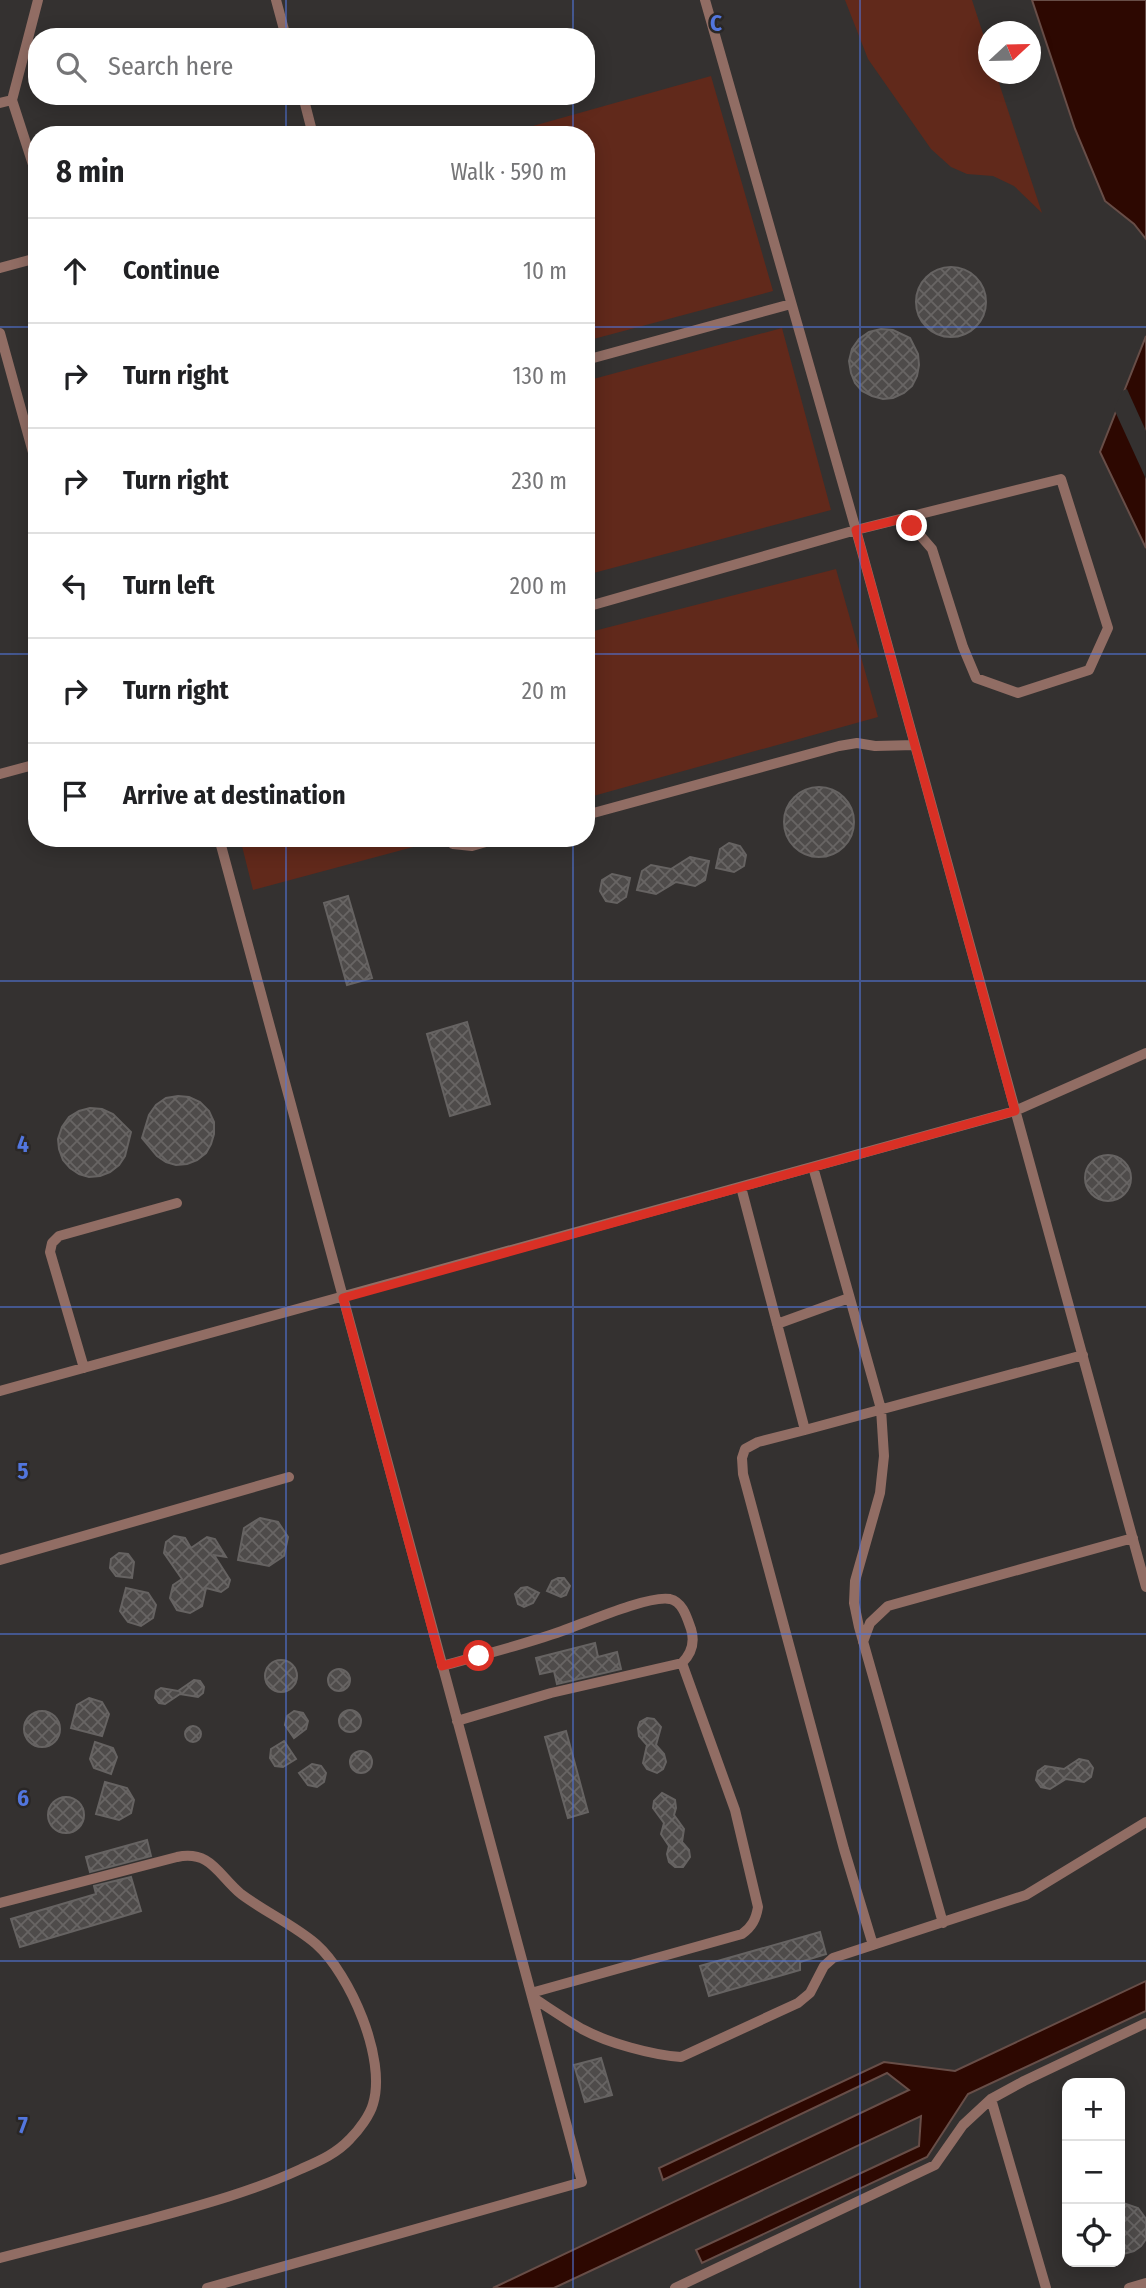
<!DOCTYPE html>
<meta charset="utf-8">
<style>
:root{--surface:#fff;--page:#f2f2f2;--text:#202124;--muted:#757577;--line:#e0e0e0}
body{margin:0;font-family:"Fira Sans Condensed",sans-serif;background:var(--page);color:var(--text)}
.controls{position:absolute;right:21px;bottom:21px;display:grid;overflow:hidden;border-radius:14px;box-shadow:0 4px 18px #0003}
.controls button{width:63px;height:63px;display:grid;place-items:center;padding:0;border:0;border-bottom:2px solid var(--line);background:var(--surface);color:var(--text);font:35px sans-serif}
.compass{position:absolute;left:978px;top:21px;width:63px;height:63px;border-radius:50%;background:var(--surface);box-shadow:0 4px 18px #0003;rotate:68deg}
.stop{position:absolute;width:21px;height:21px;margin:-16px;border:5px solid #d93025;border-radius:50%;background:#fff}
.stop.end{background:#d93025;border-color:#fff;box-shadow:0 2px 7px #0008}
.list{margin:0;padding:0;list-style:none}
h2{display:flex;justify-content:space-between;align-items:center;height:91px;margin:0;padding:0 28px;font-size:30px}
h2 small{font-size:23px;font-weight:400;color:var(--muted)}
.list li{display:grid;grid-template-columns:46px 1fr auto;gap:21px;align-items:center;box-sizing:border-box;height:105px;padding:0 28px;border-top:2px solid var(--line)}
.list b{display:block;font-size:26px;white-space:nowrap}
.list em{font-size:23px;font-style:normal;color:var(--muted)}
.icon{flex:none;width:38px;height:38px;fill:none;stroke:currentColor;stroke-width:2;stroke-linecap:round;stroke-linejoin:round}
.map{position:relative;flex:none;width:1146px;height:2288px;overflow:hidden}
.search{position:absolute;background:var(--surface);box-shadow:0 4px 18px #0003;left:28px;top:28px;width:567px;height:77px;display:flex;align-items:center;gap:18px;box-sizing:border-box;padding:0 24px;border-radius:28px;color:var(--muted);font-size:26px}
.panel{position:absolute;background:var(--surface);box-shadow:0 4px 18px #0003;left:28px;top:126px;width:567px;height:721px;border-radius:28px}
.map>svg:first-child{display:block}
.green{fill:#61291b}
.water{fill:#2d0801;stroke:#684e48;stroke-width:2}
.pier{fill:#343130}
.building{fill:url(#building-cross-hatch);stroke:#666362;stroke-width:2}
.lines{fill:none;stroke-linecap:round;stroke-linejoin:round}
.lane{stroke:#916d64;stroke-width:10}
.route{stroke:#d93025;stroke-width:9}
.grid{fill:none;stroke:#5276de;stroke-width:2;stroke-opacity:0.55}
.grid-label{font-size:23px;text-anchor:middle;font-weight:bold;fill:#5276de;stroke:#2a2726;stroke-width:5;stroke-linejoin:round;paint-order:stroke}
</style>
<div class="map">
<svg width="1146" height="2288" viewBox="0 0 1146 2288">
<defs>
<pattern id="building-cross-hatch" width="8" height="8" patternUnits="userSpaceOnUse" patternTransform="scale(1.75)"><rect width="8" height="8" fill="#4e4b4a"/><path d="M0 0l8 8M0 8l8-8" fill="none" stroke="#686564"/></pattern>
</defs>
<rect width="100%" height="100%" fill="#343130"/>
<path class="green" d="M 845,0 L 972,0 L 988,49 L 988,74 L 996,74 L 1042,213 L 1014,186 L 993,176 L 967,174 L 951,167 L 931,149 L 868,59 Z
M 711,76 L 773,291 L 586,341 L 586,135 L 501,135 Z
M 782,328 L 831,510 L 586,575 L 586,381 Z
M 836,569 L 878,717 L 586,798 L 586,633 Z
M 240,838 L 443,838 L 443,839 L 253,890 Z"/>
<path class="water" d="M 1032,0 L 1146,0 L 1146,239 L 1134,224 L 1105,201 L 1075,129 Z
M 1146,336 L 1146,548 L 1100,452 Z
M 1146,1981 L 1146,2011 L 968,2094 L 927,2157 L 702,2263 L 696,2250 L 919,2146 L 921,2116 L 554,2288 L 493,2288 L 909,2090 L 887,2073 L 663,2180 L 659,2168 L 884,2062 L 955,2071 Z"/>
<path class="pier" d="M 1127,389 L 1146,431 L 1146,479 L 1114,409 L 1122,391 Z"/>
<path class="building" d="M916 302a35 35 0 1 1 70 0a35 35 0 1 1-70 0Z
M 881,329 L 893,330 L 910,338 L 918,354 L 919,365 L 917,376 L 912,386 L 904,393 L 893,398 L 883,399 L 872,396 L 862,391 L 855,383 L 851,373 L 849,361 L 852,349 L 859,339 L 869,332 Z
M784 822a35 35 0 1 1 70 0a35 35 0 1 1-70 0Z
M 729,843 L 740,846 L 746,855 L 744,866 L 734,872 L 716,868 L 720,849 Z
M 690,857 L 709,861 L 705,880 L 695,886 L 676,882 L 656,894 L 637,890 L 642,871 L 651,865 L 671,869 Z
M 612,874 L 630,878 L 626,897 L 617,903 L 606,901 L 600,891 L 602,880 Z
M 348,896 L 372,978 L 347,985 L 324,903 Z
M 467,1022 L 490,1104 L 450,1116 L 427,1034 Z
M 178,1096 L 189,1097 L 200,1102 L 209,1111 L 214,1122 L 214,1134 L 211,1144 L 206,1153 L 197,1160 L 187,1164 L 176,1165 L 166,1162 L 157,1156 L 142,1138 L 149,1115 L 156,1105 L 166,1098 Z
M 90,1108 L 102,1109 L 113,1114 L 131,1132 L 125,1156 L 119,1165 L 110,1172 L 100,1176 L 89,1177 L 79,1174 L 70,1168 L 63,1160 L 59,1149 L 58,1139 L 62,1127 L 69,1117 L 79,1111 Z
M1085 1178a23 23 0 1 1 46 0a23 23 0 1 1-46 0Z
M 260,1518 L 278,1522 L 288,1537 L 284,1556 L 269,1566 L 238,1560 L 244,1528 Z
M 174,1536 L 185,1538 L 191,1548 L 207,1537 L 215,1539 L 226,1557 L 214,1555 L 230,1580 L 228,1587 L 221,1592 L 206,1588 L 202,1606 L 190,1613 L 177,1610 L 170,1598 L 173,1585 L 182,1579 L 164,1553 L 166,1542 Z
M 119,1553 L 128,1554 L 134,1562 L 132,1578 L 116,1576 L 110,1568 L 111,1559 Z
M 558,1578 L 564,1578 L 570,1586 L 566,1595 L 561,1597 L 547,1591 L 552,1581 Z
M 527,1587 L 539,1593 L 533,1603 L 524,1607 L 518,1604 L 515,1594 L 521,1588 Z
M 126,1588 L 148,1593 L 156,1605 L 153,1618 L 141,1626 L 128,1622 L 120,1611 Z
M 595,1643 L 598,1657 L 617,1652 L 621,1669 L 557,1684 L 554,1671 L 540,1674 L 536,1658 Z
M265 1676a16 16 0 1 1 32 0a16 16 0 1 1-32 0Z
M328 1680a11 11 0 1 1 22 0a11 11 0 1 1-22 0Z
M 194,1680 L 200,1681 L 204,1687 L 203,1693 L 198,1697 L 180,1694 L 165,1704 L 159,1703 L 155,1698 L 156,1691 L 161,1688 L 178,1691 Z
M 89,1698 L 102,1702 L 109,1714 L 102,1736 L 71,1728 L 77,1705 Z
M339 1721a11 11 0 1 1 22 0a11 11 0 1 1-22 0Z
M 294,1711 L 303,1713 L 308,1721 L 306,1729 L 294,1738 L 285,1725 L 287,1716 Z
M24 1729a18 18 0 1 1 36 0a18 18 0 1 1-36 0Z
M 647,1718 L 654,1719 L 661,1727 L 656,1745 L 664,1754 L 666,1762 L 663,1769 L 657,1773 L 647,1769 L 643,1763 L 647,1745 L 639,1736 L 638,1728 L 640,1722 Z
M185 1734a8 8 0 1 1 16 0a8 8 0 1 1-16 0Z
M 566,1731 L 588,1812 L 568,1818 L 545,1737 Z
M 284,1741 L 296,1759 L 283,1767 L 275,1766 L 270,1758 L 271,1749 Z
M 95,1742 L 113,1748 L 117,1757 L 111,1774 L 94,1768 L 90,1759 Z
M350 1762a11 11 0 1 1 22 0a11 11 0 1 1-22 0Z
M 1079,1759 L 1088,1761 L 1093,1768 L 1091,1777 L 1084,1782 L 1066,1779 L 1050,1789 L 1041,1787 L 1036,1780 L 1038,1771 L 1045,1766 L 1064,1769 Z
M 312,1764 L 321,1766 L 326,1773 L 324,1782 L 317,1787 L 308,1785 L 299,1773 Z
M 105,1782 L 127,1788 L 134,1800 L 131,1813 L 119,1820 L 96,1814 Z
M 662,1793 L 675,1800 L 676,1808 L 674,1815 L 684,1829 L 682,1842 L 689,1850 L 690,1857 L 683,1867 L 675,1867 L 669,1862 L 667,1854 L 669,1846 L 661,1834 L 664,1823 L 653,1808 L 654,1801 Z
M48 1815a18 18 0 1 1 36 0a18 18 0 1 1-36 0Z
M 147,1840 L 151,1856 L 90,1872 L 86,1857 Z
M 131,1877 L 141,1911 L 20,1947 L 11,1919 L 96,1894 L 94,1886 Z
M 820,1932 L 826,1954 L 800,1962 L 800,1970 L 709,1996 L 700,1966 Z
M 601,2058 L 612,2095 L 585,2102 L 574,2065 Z
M 1120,2202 L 1138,2208 L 1146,2219 L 1146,2239 L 1141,2246 L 1134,2251 L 1120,2255 Z"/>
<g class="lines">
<path class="lane" d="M 276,0 L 286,37
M 705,0 L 856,530 L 1146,1587
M 303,96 L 313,135
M 0,103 L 12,100
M 37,177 L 12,100 L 38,0
M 0,268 L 37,258
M 0,333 L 37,467
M 586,360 L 791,304
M 586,607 L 856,530 L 1061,479 L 1108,628 L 1089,670 L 1018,693 L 976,678 L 963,647 L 932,549 L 912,526 L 901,519
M 0,774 L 37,764
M 586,815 L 839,746 L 857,743 L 875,746 L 915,745
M 451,838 L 453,844 L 472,846 L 500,838
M 813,1167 L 881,1409 L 884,1456 L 880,1493 L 855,1581 L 854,1603 L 859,1627 L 943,1923
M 741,1187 L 805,1430 L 1083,1355
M 777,1324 L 849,1298
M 84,1368 L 50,1252 L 52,1243 L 59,1236 L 177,1203
M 0,1391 L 1015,1111 L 1146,1053
M 805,1430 L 758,1442 L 745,1449 L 742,1458 L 743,1474 L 844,1849 L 873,1945
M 0,1560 L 289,1477
M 863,1642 L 870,1623 L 888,1606 L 1133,1538
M 442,1666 C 482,1655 523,1645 562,1631 C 585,1623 648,1595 670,1599 C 683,1602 687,1618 691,1629 C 695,1642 692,1653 682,1663 L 551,1693 L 457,1721
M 0,1903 L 177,1857 C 211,1850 218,1875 241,1894 C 265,1912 294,1925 316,1944 C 350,1974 387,2059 373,2104 C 370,2115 359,2130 350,2139 C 336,2154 319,2161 301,2169 C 249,2193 194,2207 139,2222 C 93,2234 46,2246 0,2258
M 531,1993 L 742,1934 C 752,1927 756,1919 758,1907 L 735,1810 L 682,1663
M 532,1997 C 549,2008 565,2019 582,2029 C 608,2043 652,2055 681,2057 L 798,2003 L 810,1993 L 824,1966 L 833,1958 L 1026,1895 L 1146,1822
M 991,2099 L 1046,2288
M 207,2288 L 582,2182 L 219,838
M 675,2288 L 935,2165 L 963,2125 L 991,2099 L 1024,2081 L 1146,2023
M 1129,2288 L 1146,2283"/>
</g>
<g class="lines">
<path class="route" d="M 479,1656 L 442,1666 L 343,1298 L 1015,1111 L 856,530 L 901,519 L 912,526"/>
</g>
<path class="grid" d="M 286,0 L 286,37M 573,0 L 573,37M 860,0 L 860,2288M 286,96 L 286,135M 573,96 L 573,135M 0,327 L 37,327M 586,327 L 1146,327M 0,654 L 37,654M 586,654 L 1146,654M 286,838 L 286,2288M 573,838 L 573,2288M 0,981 L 1146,981M 0,1307 L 1146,1307M 0,1634 L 1146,1634M 0,1961 L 1146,1961"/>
<g class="grid-label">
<text x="716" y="31">C</text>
<text x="23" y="1152">4</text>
<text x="23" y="1479">5</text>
<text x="23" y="1806">6</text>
<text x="23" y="2133">7</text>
</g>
</svg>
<div class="controls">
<button>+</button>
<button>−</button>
<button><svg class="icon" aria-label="locate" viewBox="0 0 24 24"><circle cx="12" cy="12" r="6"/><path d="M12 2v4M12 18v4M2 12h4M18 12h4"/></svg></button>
</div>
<svg class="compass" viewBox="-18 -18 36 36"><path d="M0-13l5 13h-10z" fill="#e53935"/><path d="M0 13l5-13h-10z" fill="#757577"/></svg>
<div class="stop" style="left:479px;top:1656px"></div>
<div class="stop end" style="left:912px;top:526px"></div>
<div class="search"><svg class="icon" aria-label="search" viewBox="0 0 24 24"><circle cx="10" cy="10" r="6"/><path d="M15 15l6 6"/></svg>Search here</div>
<section class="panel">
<h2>8 min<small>Walk · 590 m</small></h2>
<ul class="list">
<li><svg class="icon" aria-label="ahead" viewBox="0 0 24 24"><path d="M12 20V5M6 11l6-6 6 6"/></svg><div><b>Continue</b></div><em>10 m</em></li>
<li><svg class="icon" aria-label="right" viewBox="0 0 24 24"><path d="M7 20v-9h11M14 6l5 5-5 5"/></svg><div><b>Turn right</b></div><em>130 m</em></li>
<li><svg class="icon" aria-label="right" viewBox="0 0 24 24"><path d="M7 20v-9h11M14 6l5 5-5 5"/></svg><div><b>Turn right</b></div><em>230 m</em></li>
<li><svg class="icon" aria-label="left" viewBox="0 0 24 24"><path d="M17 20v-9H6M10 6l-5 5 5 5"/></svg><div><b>Turn left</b></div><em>200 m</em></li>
<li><svg class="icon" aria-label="right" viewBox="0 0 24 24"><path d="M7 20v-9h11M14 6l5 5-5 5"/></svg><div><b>Turn right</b></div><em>20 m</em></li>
<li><svg class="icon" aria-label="arrive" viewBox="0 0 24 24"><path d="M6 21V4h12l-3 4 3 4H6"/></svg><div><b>Arrive at destination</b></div></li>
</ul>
</section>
</div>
